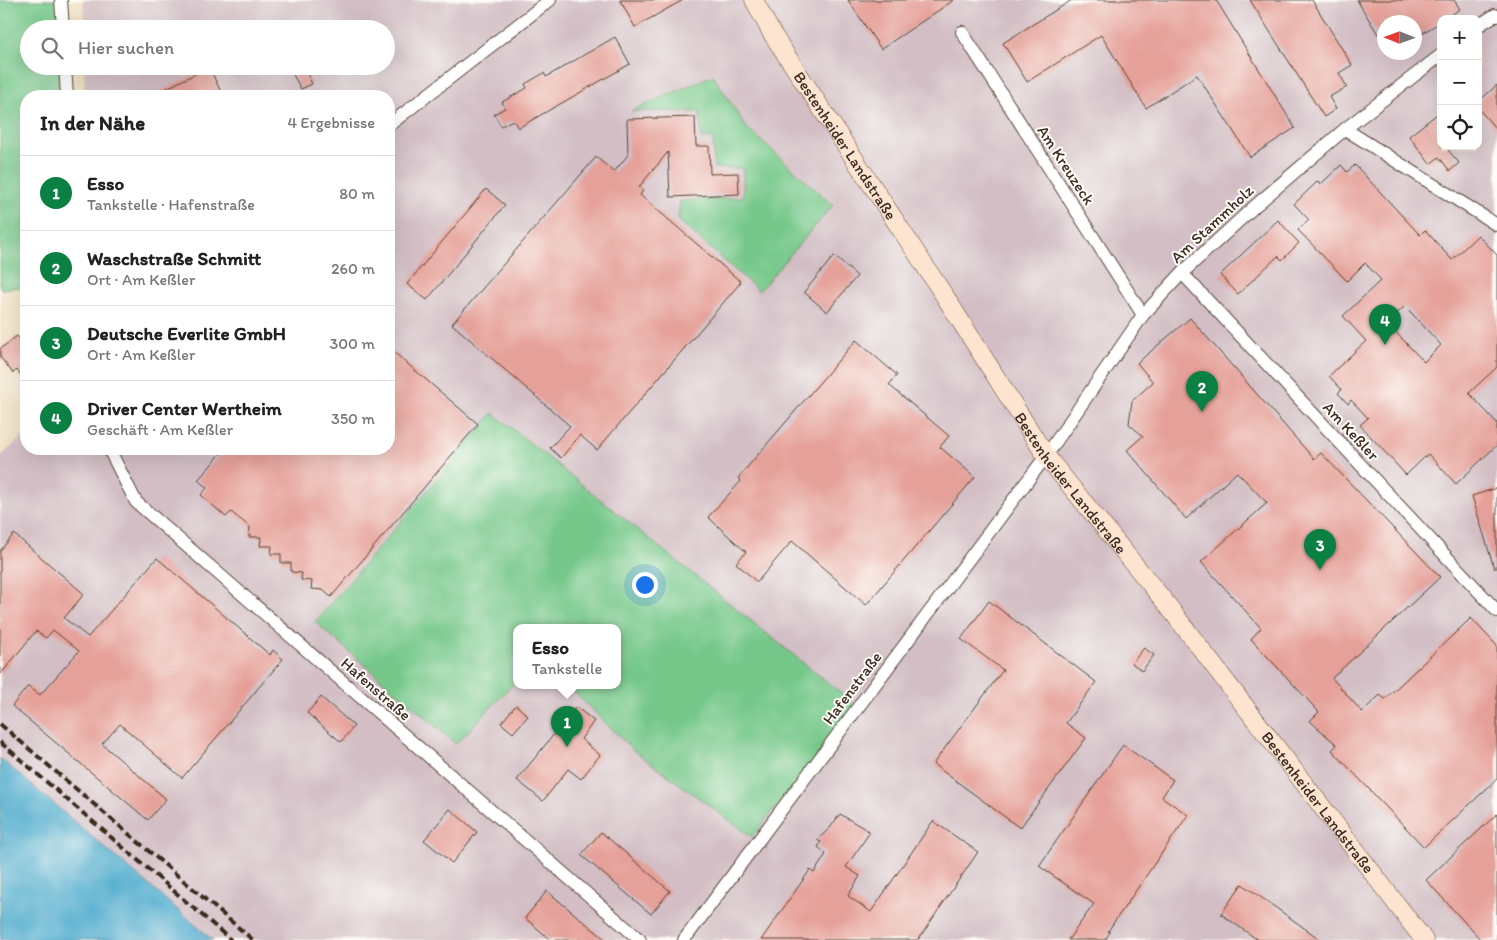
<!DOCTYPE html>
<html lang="de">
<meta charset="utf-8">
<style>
:root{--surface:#fff;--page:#f6f6f6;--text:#222;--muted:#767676;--line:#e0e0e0;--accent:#0b8043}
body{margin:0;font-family:Itim,sans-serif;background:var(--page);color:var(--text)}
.controls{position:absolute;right:15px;top:15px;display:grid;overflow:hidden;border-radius:10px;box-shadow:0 5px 20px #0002}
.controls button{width:45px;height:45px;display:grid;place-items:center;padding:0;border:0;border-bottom:1px solid var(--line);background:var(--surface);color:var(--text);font:25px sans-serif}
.compass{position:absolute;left:1377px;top:15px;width:45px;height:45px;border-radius:50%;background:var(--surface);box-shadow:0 5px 20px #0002;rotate:271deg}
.you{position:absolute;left:644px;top:584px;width:18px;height:18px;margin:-12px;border:4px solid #fff;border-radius:50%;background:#1a73e8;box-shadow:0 0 0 8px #1a73e833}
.badge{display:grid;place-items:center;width:32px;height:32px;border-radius:50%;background:var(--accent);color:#fff;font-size:16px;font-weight:700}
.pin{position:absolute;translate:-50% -41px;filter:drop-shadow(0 1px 2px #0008)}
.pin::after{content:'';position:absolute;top:26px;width:18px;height:15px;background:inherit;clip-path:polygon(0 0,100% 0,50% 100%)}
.popup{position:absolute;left:513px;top:624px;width:108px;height:65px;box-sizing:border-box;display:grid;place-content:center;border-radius:10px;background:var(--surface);filter:drop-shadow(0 1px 4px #0005);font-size:16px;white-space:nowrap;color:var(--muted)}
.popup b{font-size:19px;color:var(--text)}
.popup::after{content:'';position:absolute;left:50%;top:100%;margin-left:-10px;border:10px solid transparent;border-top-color:var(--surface)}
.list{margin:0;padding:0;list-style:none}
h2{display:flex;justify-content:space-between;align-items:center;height:65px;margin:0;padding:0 20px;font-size:21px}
h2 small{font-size:16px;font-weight:400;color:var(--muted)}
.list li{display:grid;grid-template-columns:32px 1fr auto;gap:15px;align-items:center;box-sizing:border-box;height:75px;padding:0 20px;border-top:1px solid var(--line)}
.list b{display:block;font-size:19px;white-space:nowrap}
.list p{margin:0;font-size:16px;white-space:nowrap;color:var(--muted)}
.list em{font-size:16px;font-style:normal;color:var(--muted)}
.icon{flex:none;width:28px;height:28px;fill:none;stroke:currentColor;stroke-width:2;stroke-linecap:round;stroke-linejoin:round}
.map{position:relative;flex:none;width:1497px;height:940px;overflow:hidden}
.search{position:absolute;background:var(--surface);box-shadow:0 5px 20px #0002;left:20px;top:20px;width:375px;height:55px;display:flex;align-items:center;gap:12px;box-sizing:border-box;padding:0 18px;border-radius:28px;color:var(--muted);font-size:19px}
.panel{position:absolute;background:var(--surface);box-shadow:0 5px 20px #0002;left:20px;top:90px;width:375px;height:365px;border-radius:20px}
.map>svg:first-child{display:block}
.industrial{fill:#d2bec4;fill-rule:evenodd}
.green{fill:#76c88a;stroke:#587954}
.water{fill:#4facce;stroke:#456b76}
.building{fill:#e5a099;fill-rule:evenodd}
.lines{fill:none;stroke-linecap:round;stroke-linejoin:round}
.minor-casing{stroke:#564536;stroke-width:14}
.secondary-casing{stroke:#564536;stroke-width:19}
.minor{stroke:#fff;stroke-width:12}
.secondary{stroke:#fde4d0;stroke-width:18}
.rail{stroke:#3b2a1e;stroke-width:4;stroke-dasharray:8 4;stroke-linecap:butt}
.labels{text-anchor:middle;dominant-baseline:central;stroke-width:4;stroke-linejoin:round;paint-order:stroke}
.street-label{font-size:16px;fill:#3b2a1e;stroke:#fdfcf7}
</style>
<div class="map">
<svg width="1497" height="940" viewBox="0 0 1497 940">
<rect width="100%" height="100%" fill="#fdfcf7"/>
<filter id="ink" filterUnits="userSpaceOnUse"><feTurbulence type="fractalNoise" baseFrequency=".02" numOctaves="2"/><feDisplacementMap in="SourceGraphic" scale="10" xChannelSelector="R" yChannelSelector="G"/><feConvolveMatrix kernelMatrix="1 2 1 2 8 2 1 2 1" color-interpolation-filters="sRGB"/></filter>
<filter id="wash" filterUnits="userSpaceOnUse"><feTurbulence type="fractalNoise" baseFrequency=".0096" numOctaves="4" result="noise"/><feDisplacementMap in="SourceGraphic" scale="20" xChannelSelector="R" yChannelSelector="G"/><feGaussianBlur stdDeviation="1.12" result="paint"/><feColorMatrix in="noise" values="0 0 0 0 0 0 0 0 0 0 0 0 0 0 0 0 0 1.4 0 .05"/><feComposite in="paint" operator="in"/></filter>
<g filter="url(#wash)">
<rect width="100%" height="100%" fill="#f0dfbf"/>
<path class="industrial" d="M 83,0 L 1497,0 L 1497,940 L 212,940 L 0,758 L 0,457 L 26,433 L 26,449 L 389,449 L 389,96 L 85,96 L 84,66 L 386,66 L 386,29 L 84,29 ZM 1441,19 L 1478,19 L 1478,146 L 1441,146 ZM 1384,22 L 1414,22 L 1414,52 L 1384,52 ZM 517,628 L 617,628 L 617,686 L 517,686 Z"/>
<path class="green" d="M 0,0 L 61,0 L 63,29 L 29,29 L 29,66 L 65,66 L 67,96 L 26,96 L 26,287 L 0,289 Z
M 713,75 L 746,127 L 833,205 L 759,291 L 678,220 L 680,201 L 743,197 L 743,168 L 714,168 L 713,138 L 701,139 L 700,112 L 631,111 Z
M 493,413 L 858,707 L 752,837 L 633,750 L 568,686 L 617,686 L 617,628 L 517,628 L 517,680 L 456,744 L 315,622 Z"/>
<path class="water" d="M 0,758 L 213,940 L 0,940 Z"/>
<g id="blocks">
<path class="building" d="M 620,0 L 683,0 L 635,27 Z
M 848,0 L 954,0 L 881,49 Z
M 1072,0 L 1216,0 L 1295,128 L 1250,157 L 1197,75 L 1146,108 L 1101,35 L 1027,82 L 1003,43 Z
M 1250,0 L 1312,0 L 1352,65 L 1339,73 L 1347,87 L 1329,97 L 1336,109 L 1324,117 Z
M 1357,0 L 1454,0 L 1460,9 L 1445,19 L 1441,19 L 1441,22 L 1414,38 L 1414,22 L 1384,22 L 1384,44 Z
M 615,37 L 630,64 L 518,128 L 513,120 L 501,126 L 494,114 L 505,108 L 502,102 L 527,88 L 525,84 L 544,73 L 546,77 Z
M 209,67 L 223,96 L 151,96 Z
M 304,67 L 312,84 L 301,89 L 292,73 Z
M 1497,85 L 1497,130 L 1478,108 L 1478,102 Z
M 1441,111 L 1441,146 L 1453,146 L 1448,150 L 1459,163 L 1450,171 L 1439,157 L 1430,164 L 1409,136 Z
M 695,117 L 696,146 L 709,146 L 710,174 L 738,173 L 739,194 L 670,197 L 668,152 L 639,187 L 643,190 L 640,195 L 741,282 L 597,450 L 580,435 L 561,458 L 550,448 L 570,426 L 452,324 L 596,157 L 614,172 L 628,155 L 627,119 Z
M 1341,165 L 1347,172 L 1355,165 L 1420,235 L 1425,230 L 1452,260 L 1478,235 L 1497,255 L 1497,367 L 1469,393 L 1497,423 L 1497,445 L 1456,484 L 1428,454 L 1406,475 L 1360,425 L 1368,418 L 1351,400 L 1348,404 L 1338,393 L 1342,390 L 1329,376 L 1366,341 L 1343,316 L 1381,280 L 1365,263 L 1347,281 L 1298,230 L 1309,220 L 1294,204 L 1318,181 L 1321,184 ZM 1405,306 L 1441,345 L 1424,362 L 1387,323 Z
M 486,189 L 505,205 L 427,300 L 407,284 Z
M 1278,220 L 1299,243 L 1282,260 L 1278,256 L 1238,294 L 1220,275 Z
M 834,256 L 857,276 L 827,312 L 804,292 Z
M 1190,318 L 1314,459 L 1321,453 L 1440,577 L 1332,678 L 1362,712 L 1380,695 L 1385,699 L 1471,618 L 1497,646 L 1497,779 L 1424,847 L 1332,750 L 1337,745 L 1310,721 L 1319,712 L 1251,639 L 1261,628 L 1201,562 L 1267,503 L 1237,472 L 1186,519 L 1127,450 L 1143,436 L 1129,424 L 1132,401 L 1153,382 L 1137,363 Z
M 17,336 L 26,347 L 26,382 L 17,370 L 13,373 L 0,357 L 0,349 Z
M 856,340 L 897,375 L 889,385 L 949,436 L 940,447 L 975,477 L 866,605 L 792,541 L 757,582 L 736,563 L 746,552 L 708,517 L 741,481 L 738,478 Z
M 389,348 L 478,424 L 331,597 L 323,590 L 311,589 L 312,581 L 301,580 L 302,573 L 291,572 L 291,563 L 281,563 L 281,554 L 271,554 L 272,546 L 260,546 L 261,537 L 249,537 L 250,527 L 231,512 L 226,517 L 201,495 L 207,488 L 198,480 L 225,449 L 389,449 Z
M 1497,488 L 1497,568 L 1494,568 L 1472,496 Z
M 14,534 L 84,594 L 64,618 L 88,637 L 157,558 L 270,655 L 273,650 L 283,659 L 182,778 L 120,724 L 102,744 L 166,799 L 148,820 L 12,706 L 28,686 L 40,695 L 79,651 L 53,630 L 46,638 L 36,631 L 0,675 L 0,551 Z
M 989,601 L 1096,682 L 1066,723 L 1086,738 L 1020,828 L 933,764 L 1003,670 L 961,639 Z
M 1144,648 L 1154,655 L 1142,671 L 1132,663 Z
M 321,697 L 354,726 L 341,742 L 307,713 Z
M 516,705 L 528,716 L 513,733 L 501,723 Z
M 576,707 L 594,721 L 581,739 L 600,755 L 581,779 L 568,769 L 543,801 L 517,780 Z
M 1123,745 L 1173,780 L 1162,797 L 1188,815 L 1108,931 L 1110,932 L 1105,940 L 1068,940 L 1094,904 L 1039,866 Z
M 450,809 L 477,832 L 452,863 L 424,840 Z
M 840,814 L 870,832 L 846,867 L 860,876 L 848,896 L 871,912 L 933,821 L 978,852 L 918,940 L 761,940 L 810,870 L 814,873 L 826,854 L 818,847 L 821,842 L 817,840 L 830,828 Z
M 1497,814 L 1497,940 L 1481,940 L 1426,880 Z
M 601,832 L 670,891 L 651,914 L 581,855 Z
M 1242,884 L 1279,910 L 1321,940 L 1258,940 L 1221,914 Z
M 547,891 L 606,940 L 551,940 L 525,918 Z"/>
</g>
</g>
<g filter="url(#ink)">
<use href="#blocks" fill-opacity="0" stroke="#564536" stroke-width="1"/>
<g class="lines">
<defs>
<path id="minor" d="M 61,0 L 63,29
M 1478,26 L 1495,15 L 1497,16
M 962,32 L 1143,315
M 65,66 L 67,96
M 389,125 L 550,0
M 1345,129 L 1497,225
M 1182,273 L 1497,611
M 109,449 L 136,502 L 640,940
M 684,940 L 1046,456 L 1143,315 L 1182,273 L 1255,206 L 1345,129 L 1441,55"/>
<g id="secondary">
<path id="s1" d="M 754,0 L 771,32 L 946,298 L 1046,456 L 1165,602 L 1424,940"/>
</g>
</defs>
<use href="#minor" class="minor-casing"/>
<use href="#secondary" class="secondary-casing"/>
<use href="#minor" class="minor"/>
<use href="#secondary" class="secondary"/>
<path class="rail" d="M 0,724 L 253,940
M 0,742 L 231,940"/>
</g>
</g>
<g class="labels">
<g class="street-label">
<text stroke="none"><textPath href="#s1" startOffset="172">Bestenheider Landstraße</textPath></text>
<text transform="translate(1066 165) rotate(57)">Am Kreuzeck</text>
<text transform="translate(1212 224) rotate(-43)">Am Stammholz</text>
<text transform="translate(1351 431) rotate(47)">Am Keßler</text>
<text stroke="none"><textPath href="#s1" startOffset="578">Bestenheider Landstraße</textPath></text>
<text transform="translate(852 688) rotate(-53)">Hafenstraße</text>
<text transform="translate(376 689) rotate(41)">Hafenstraße</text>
<text stroke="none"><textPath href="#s1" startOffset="982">Bestenheider Landstraße</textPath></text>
</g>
</g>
</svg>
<div class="controls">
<button>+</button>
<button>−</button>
<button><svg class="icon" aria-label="locate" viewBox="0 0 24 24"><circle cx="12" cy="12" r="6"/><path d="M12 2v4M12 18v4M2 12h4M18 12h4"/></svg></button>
</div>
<svg class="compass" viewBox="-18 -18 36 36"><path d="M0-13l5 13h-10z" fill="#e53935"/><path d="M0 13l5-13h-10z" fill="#767676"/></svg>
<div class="you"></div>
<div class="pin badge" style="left:567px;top:747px">1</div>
<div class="popup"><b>Esso</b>Tankstelle</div>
<div class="pin badge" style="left:1202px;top:412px">2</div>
<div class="pin badge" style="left:1320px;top:570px">3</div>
<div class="pin badge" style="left:1385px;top:345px">4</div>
<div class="search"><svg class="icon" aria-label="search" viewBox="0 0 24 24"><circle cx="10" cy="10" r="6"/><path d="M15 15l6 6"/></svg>Hier suchen</div>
<section class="panel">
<h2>In der Nähe<small>4 Ergebnisse</small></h2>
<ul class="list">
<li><span class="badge">1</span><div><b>Esso</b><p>Tankstelle · Hafenstraße</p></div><em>80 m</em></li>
<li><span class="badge">2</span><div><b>Waschstraße Schmitt</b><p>Ort · Am Keßler</p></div><em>260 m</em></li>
<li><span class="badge">3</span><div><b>Deutsche Everlite GmbH</b><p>Ort · Am Keßler</p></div><em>300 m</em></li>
<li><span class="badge">4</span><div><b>Driver Center Wertheim</b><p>Geschäft · Am Keßler</p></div><em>350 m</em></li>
</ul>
</section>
</div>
